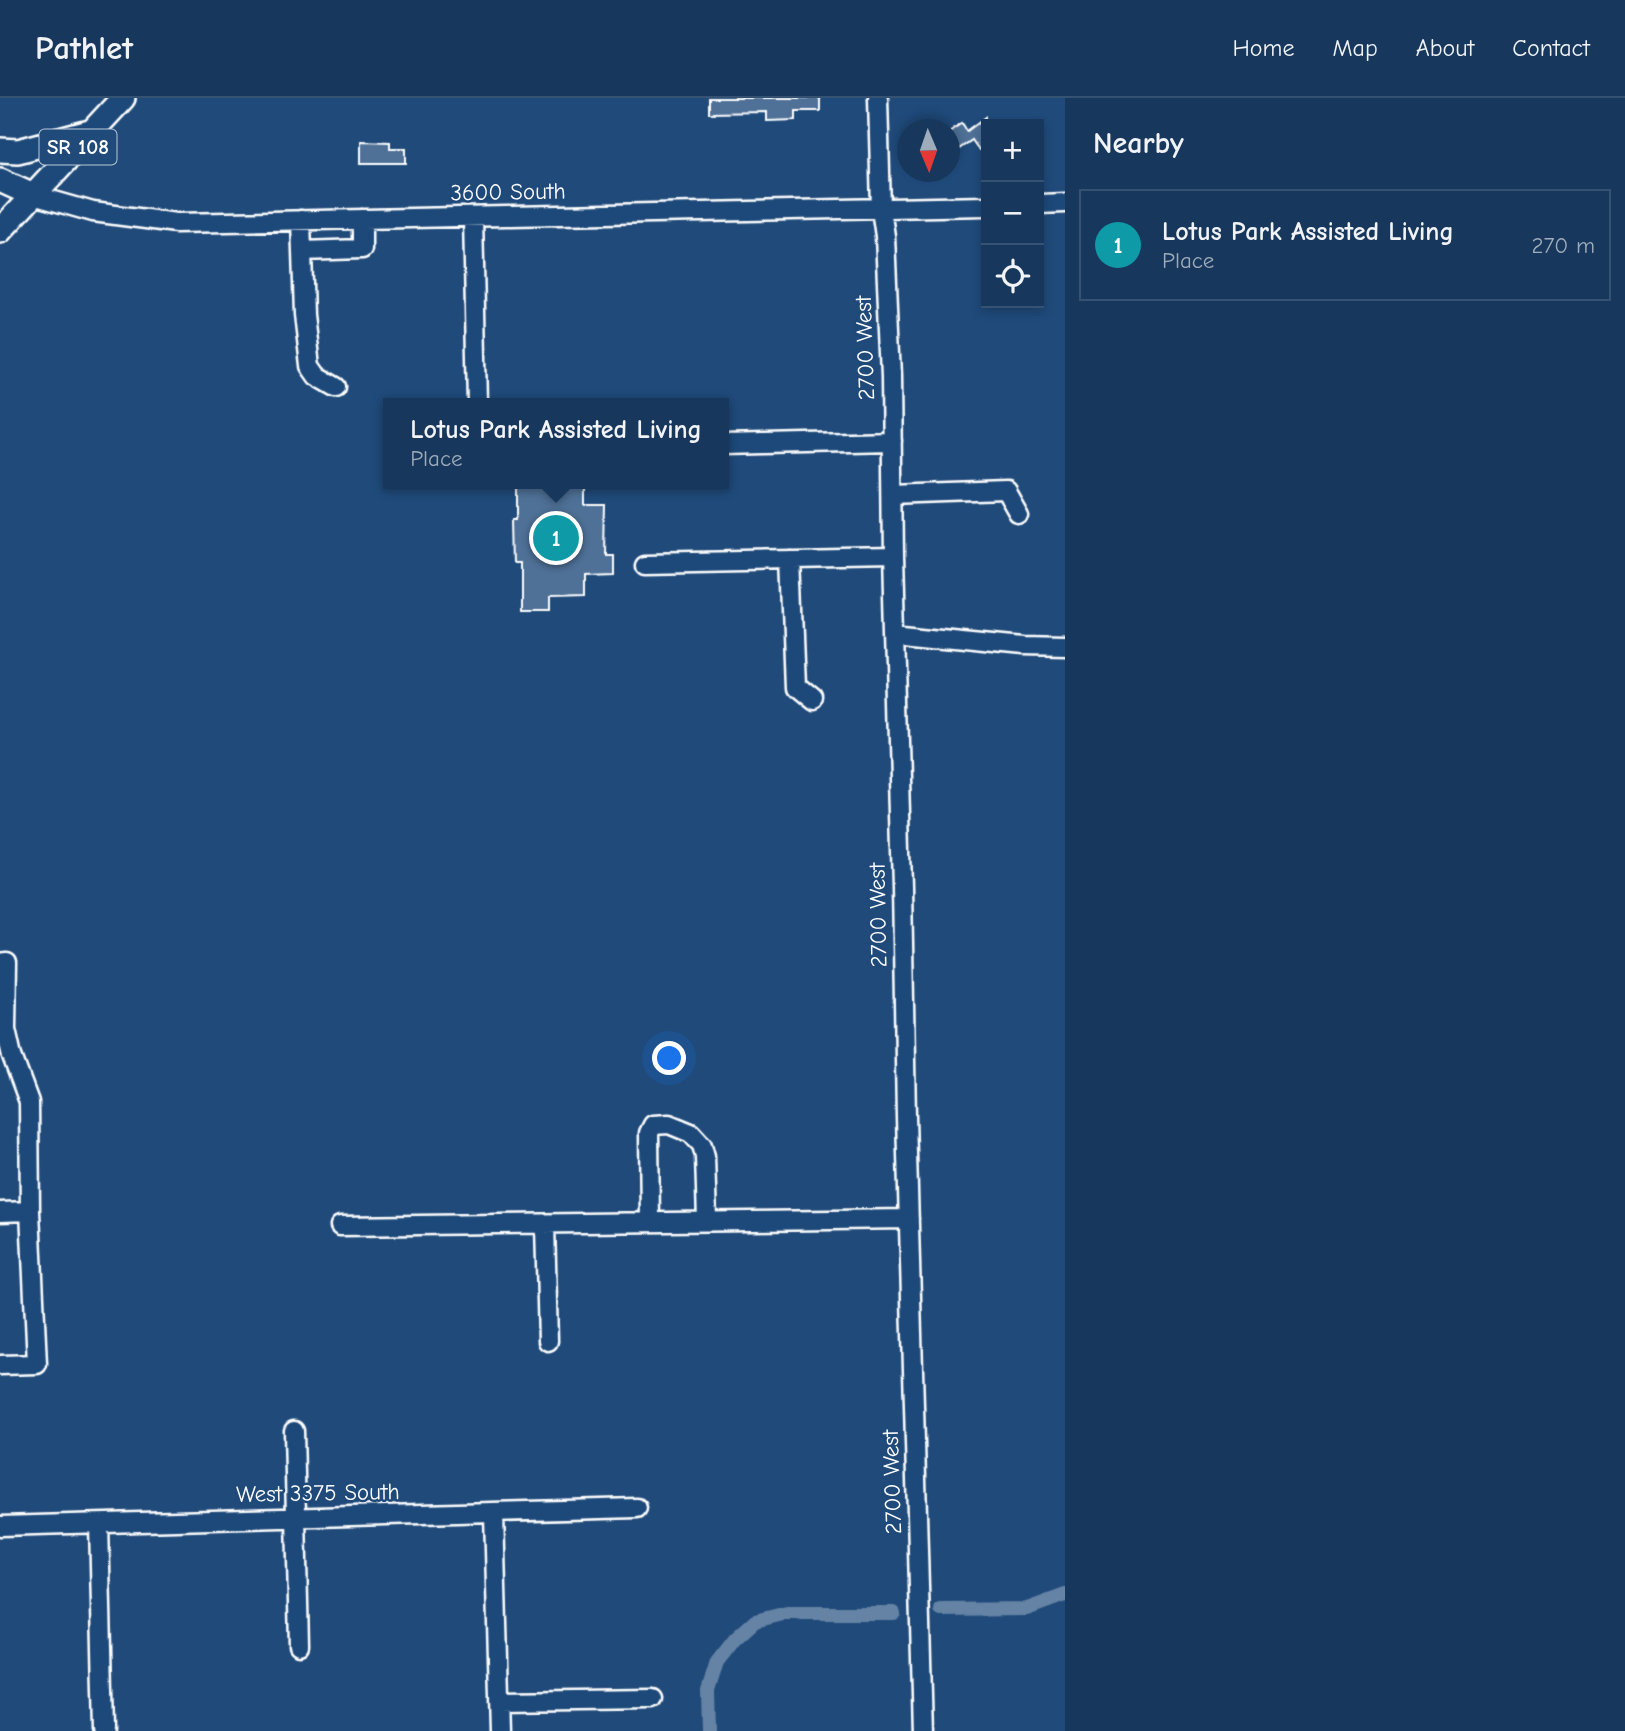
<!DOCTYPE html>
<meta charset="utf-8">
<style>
:root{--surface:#17385c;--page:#244365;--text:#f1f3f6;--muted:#9eacbb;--line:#365272;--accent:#95b2f1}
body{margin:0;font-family:"Comic Neue",sans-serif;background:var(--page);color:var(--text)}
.controls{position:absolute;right:21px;top:21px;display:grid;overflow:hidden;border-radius:0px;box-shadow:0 4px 10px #0003}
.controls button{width:63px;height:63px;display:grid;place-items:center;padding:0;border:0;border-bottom:2px solid var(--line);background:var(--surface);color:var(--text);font:35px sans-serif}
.compass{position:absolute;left:897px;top:21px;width:63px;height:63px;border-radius:50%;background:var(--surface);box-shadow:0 4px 10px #0003;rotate:178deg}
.you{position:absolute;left:670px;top:961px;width:24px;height:24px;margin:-18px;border:5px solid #fff;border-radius:50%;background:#1a73e8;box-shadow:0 0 0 10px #1a73e833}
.badge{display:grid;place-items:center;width:46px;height:46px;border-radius:50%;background:var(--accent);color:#fff;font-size:23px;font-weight:700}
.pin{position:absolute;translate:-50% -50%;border:4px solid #fff;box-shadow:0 2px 7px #0006}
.popup{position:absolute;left:383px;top:300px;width:346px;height:91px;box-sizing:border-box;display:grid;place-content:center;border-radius:0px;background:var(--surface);filter:drop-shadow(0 2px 5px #0005);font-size:23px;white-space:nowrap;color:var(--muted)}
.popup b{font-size:26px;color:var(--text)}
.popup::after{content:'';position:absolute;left:50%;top:100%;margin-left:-14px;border:14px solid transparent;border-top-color:var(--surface)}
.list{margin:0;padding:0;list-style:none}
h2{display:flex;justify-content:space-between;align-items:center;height:91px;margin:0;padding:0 28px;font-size:30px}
h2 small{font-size:23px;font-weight:400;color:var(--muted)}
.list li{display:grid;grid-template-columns:46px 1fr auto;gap:21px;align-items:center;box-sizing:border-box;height:112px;margin:0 14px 14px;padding:0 14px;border:2px solid var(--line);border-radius:0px}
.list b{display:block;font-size:26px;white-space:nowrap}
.list p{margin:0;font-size:23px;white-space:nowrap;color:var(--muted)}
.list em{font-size:23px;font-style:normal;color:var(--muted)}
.icon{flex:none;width:38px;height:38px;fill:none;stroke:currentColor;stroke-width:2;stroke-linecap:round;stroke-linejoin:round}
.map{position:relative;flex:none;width:1065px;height:1633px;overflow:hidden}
header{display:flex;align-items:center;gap:42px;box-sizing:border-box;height:98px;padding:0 35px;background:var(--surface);border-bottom:2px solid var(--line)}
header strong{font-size:33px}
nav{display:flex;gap:38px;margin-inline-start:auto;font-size:24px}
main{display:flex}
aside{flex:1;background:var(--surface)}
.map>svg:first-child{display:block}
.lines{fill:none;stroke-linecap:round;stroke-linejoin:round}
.canal{stroke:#6583a4;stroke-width:14}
.building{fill:#507197;stroke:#fff;stroke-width:2}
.minor-casing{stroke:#fff;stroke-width:23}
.major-casing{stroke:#fff;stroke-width:28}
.minor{stroke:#1f4a7a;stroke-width:18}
.major{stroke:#1f4a7a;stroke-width:23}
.labels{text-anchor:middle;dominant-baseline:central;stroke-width:5;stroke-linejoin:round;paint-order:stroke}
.shield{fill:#1f4a7a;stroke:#bcc9d7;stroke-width:2}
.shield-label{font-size:21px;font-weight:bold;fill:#fff}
.street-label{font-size:23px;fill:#fff;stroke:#1f4a7a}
</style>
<header>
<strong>Pathlet</strong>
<nav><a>Home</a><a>Map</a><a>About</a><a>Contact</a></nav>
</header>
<main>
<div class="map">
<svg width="1065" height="1633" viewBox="0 0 1065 1633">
<rect width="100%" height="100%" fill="#1f4a7a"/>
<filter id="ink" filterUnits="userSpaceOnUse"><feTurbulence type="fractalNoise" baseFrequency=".0143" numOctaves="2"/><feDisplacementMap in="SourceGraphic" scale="14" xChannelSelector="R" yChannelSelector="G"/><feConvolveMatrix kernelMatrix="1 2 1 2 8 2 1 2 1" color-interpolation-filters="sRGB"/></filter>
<g filter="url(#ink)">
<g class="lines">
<path class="canal" d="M 941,1512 L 1027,1511 L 1065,1497
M 709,1633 L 708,1593 L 717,1564 L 735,1541 L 755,1523 L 787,1515 L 894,1515"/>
</g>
<path class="building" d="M 709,0 L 820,0 L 820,13 L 796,13 L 796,22 L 767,23 L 767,14 L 709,15 Z
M 986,19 L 986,47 L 979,52 L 972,42 L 949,58 L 949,34 L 962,25 L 967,33 Z
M 361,43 L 390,44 L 390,50 L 406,50 L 406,65 L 361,65 Z
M 518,386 L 585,386 L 585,407 L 607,407 L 606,456 L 613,456 L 613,475 L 586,476 L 586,499 L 548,500 L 548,514 L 520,514 L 520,465 L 515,465 L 514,422 L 518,422 Z"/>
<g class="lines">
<defs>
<path id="minor" d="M 878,0 L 881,111 L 885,138 L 891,279 L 893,459 L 902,789 L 906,1019 L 923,1633
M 33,97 L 93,114 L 176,125 L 986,108
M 1039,106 L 1065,105
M 473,119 L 477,305
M 301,122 L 304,217 L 310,268 L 317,278 L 336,289
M 302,153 L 362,151 L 362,121
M 724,347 L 892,343
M 893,397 L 1006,393 L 1019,416
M 790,461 L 795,589 L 812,603
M 645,464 L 893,459
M 895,535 L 1025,548 L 1065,549
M 0,866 L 7,865 L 6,931 L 12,958 L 29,1004 L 30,1113 L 37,1266 L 0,1267
M 0,1114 L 30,1113
M 650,1124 L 649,1035 L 653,1027 L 669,1026 L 691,1035 L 702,1047 L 705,1058 L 707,1123
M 545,1126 L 548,1243
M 340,1128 L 909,1121
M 294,1333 L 299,1547
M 494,1416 L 500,1633
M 99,1426 L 104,1633
M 0,1428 L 637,1410
M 499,1603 L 653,1601"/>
<path id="major" d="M 0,52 L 18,53 L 93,33
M 0,82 L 33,97
M 0,133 L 123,0"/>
</defs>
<use href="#minor" class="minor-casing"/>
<use href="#major" class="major-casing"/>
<use href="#minor" class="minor"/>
<use href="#major" class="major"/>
</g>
</g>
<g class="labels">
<rect class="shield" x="39.5" y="31.5" width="77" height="35" rx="5"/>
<g class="shield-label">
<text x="78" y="49">SR 108</text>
</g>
<g class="street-label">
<text transform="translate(508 94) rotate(-1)">3600 South</text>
<text transform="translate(865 250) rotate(-92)">2700 West</text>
<text transform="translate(878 817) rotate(-91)">2700 West</text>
<text transform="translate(892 1384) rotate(-92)">2700 West</text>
<text transform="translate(318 1395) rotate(-1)">West 3375 South</text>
</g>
</g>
</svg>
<div class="controls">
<button>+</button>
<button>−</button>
<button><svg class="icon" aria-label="locate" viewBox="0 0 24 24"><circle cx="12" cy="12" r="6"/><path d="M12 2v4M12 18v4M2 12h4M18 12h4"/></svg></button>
</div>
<svg class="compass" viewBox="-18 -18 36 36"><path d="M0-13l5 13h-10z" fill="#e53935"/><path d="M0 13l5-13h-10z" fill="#9eacbb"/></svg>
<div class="you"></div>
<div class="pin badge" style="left:556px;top:440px;background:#0f9aa8">1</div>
<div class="popup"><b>Lotus Park Assisted Living</b>Place</div>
</div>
<aside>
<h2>Nearby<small></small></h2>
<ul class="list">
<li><span class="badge" style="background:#0f9aa8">1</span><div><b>Lotus Park Assisted Living</b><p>Place</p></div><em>270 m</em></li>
</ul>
</aside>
</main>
